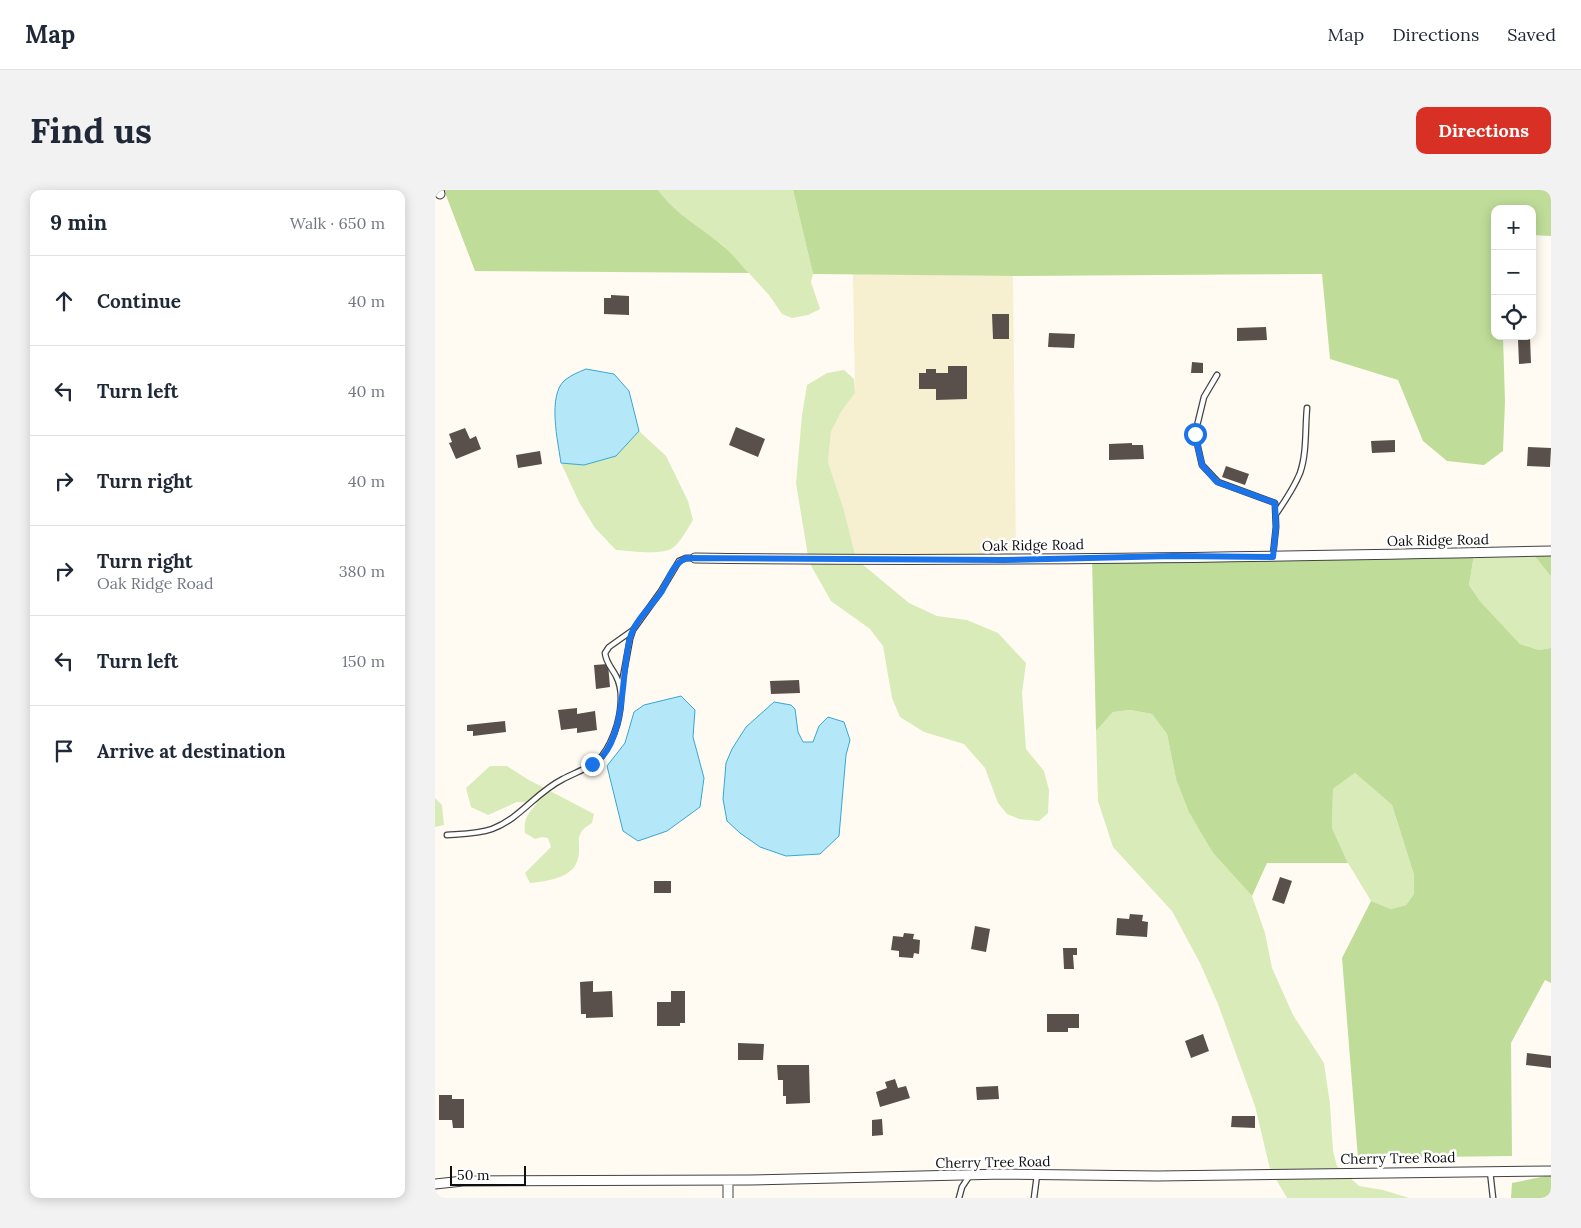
<!DOCTYPE html>
<meta charset="utf-8">
<style>
:root{--surface:#fff;--page:#f2f2f3;--text:#1f2937;--muted:#747a83;--line:#e0e1e3;--accent:#d93025}
body{margin:0;font-family:Lora,serif;background:var(--page);color:var(--text)}
.controls{position:absolute;right:15px;top:15px;display:grid;overflow:hidden;border-radius:10px;box-shadow:0 2px 12px #0003}
.controls button{width:45px;height:45px;display:grid;place-items:center;padding:0;border:0;border-bottom:1px solid var(--line);background:var(--surface);color:var(--text);font:25px sans-serif}
.scale{position:absolute;left:15px;bottom:12px;width:76px;box-sizing:border-box;padding-left:5px;border:2px solid #0f0f0f;border-top:0;font-size:14px;line-height:18px;white-space:nowrap;color:#0f0f0f;-webkit-text-stroke:4px #fff;paint-order:stroke}
.stop{position:absolute;width:15px;height:15px;margin:-11px;border:4px solid #1a73e8;border-radius:50%;background:#fff}
.stop.end{background:#1a73e8;border-color:#fff;box-shadow:0 1px 5px #0008}
.list{margin:0;padding:0;list-style:none}
h2{display:flex;justify-content:space-between;align-items:center;height:65px;margin:0;padding:0 20px;font-size:21px}
h2 small{font-size:16px;font-weight:400;color:var(--muted)}
.list li{display:grid;grid-template-columns:32px 1fr auto;gap:15px;align-items:center;box-sizing:border-box;height:90px;padding:0 20px;border-top:1px solid var(--line)}
.list b{display:block;font-size:19px;white-space:nowrap}
.list p{margin:0;font-size:16px;white-space:nowrap;color:var(--muted)}
.list em{font-size:16px;font-style:normal;color:var(--muted)}
.icon{flex:none;width:28px;height:28px;fill:none;stroke:currentColor;stroke-width:2;stroke-linecap:round;stroke-linejoin:round}
.map{position:relative;flex:none;width:1116px;height:1008px;overflow:hidden;border-radius:10px}
header{display:flex;align-items:center;gap:30px;box-sizing:border-box;height:70px;padding:0 25px;background:var(--surface);border-bottom:1px solid var(--line)}
header strong{font-size:24px}
nav{display:flex;gap:28px;margin-inline-start:auto;font-size:18px}
.intro{display:flex;align-items:center;justify-content:space-between;box-sizing:border-box;height:120px;padding:0 30px}
h1{margin:0;font-size:35px}
.button{padding:12px 22px;border-radius:10px;background:var(--accent);color:#fff;font-size:18px;font-weight:700}
main{display:flex;gap:30px;padding:0 30px}
aside{flex:1;background:var(--surface);border-radius:10px;box-shadow:0 2px 12px #0003}
.map>svg:first-child{display:block}
.farmland{fill:#f6efd0}
.green{fill:#d9ebb9}
.forest{fill:#bfdd98}
.water{fill:#b4e7f8;stroke:#38a7d2}
.building{fill:#594f4b}
.lines{fill:none;stroke-linecap:round;stroke-linejoin:round}
.lane-casing{stroke:#424242;stroke-width:7}
.street-casing{stroke:#424242;stroke-width:11}
.lane{stroke:#fff;stroke-width:4.5}
.street{stroke:#fff;stroke-width:9}
.route{stroke:#1a73e8;stroke-width:6}
.labels{text-anchor:middle;dominant-baseline:central;stroke-width:5;stroke-linejoin:round;paint-order:stroke}
.street-label{font-size:14px;fill:#0f0f0f;stroke:#fff}
</style>
<header>
<strong>Map</strong>
<nav><a>Map</a><a>Directions</a><a>Saved</a></nav>
</header>
<div class="intro"><h1>Find us</h1><a class="button">Directions</a></div>
<main>
<aside>
<h2>9 min<small>Walk · 650 m</small></h2>
<ul class="list">
<li><svg class="icon" aria-label="ahead" viewBox="0 0 24 24"><path d="M12 20V5M6 11l6-6 6 6"/></svg><div><b>Continue</b></div><em>40 m</em></li>
<li><svg class="icon" aria-label="left" viewBox="0 0 24 24"><path d="M17 20v-9H6M10 6l-5 5 5 5"/></svg><div><b>Turn left</b></div><em>40 m</em></li>
<li><svg class="icon" aria-label="right" viewBox="0 0 24 24"><path d="M7 20v-9h11M14 6l5 5-5 5"/></svg><div><b>Turn right</b></div><em>40 m</em></li>
<li><svg class="icon" aria-label="right" viewBox="0 0 24 24"><path d="M7 20v-9h11M14 6l5 5-5 5"/></svg><div><b>Turn right</b><p>Oak Ridge Road</p></div><em>380 m</em></li>
<li><svg class="icon" aria-label="left" viewBox="0 0 24 24"><path d="M17 20v-9H6M10 6l-5 5 5 5"/></svg><div><b>Turn left</b></div><em>150 m</em></li>
<li><svg class="icon" aria-label="arrive" viewBox="0 0 24 24"><path d="M6 21V4h12l-3 4 3 4H6"/></svg><div><b>Arrive at destination</b></div></li>
</ul>
</aside>
<div class="map">
<svg width="1116" height="1008" viewBox="0 0 1116 1008">
<rect width="100%" height="100%" fill="#fffbf2"/>
<path class="farmland" d="M 418,84 L 578,86 L 581,366 L 421,369 L 409,320 L 393,272 L 396,242 L 406,222 L 420,203 Z"/>
<path class="green" d="M 223,0 L 358,0 L 378,84 L 376,92 L 385,119 L 373,125 L 357,128 L 347,124 L 334,105 L 289,56 L 252,30 L 232,13 Z
M 409,180 L 419,189 L 420,203 L 406,222 L 396,242 L 393,272 L 409,320 L 421,369 L 474,413 L 502,426 L 532,430 L 563,443 L 591,473 L 587,503 L 591,559 L 609,581 L 614,600 L 613,623 L 604,631 L 584,629 L 572,624 L 563,613 L 550,578 L 529,554 L 489,542 L 465,527 L 457,508 L 448,456 L 435,439 L 396,411 L 374,372 L 361,293 L 367,225 L 372,195 L 392,183 Z
M 204,241 L 231,266 L 253,311 L 258,330 C 253,338 244,355 236,359 C 224,365 195,361 181,360 L 160,338 L 144,312 L 126,273 L 149,275 L 181,266 Z
M 1098,364 L 1116,385 L 1116,458 L 1104,460 L 1085,454 L 1045,411 L 1034,395 L 1039,365 Z
M 695,520 L 717,524 L 732,544 L 741,589 L 778,663 L 817,706 L 830,743 L 837,778 L 858,825 L 889,873 L 895,914 L 898,961 L 902,976 L 924,996 L 948,1000 L 974,1008 L 852,1008 L 835,979 L 820,916 L 783,814 L 765,773 L 737,721 L 678,657 L 663,611 L 661,541 L 678,522 Z
M 55,576 L 72,576 L 94,590 L 159,624 L 157,633 C 134,646 150,656 141,674 C 135,688 108,692 95,693 L 90,683 L 116,657 L 113,648 L 107,647 L 100,649 L 90,643 C 88,629 93,624 102,613 L 82,612 L 53,625 L 36,617 L 31,598 Z
M 920,583 L 957,615 L 979,685 L 979,704 L 971,715 L 956,719 L 936,711 L 913,673 L 897,638 L 898,599 Z
M 0,608 L 7,615 L 9,635 L 0,637 Z"/>
<path class="forest" d="M 9,0 L 223,0 C 241,25 264,36 287,55 C 297,63 305,74 314,83 L 40,81 Z
M 358,0 L 1116,0 L 1116,46 L 1097,45 L 1097,19 L 1060,19 L 1060,146 L 1068,146 L 1070,212 L 1068,261 L 1049,275 L 1012,271 L 988,251 L 963,190 L 895,169 L 887,84 L 583,86 L 378,84 Z
M 1098,364 L 1116,364 L 1116,385 L 1115,385 Z
M 1039,365 L 1034,395 L 1045,411 L 1085,454 L 1104,460 L 1116,458 L 1116,793 L 1110,790 L 1076,853 L 1077,966 L 923,968 L 907,768 L 936,711 L 956,719 L 971,715 L 979,704 L 979,685 L 957,615 L 920,583 L 898,599 L 897,638 L 913,673 L 832,673 L 817,706 L 778,663 L 754,622 L 741,589 L 732,544 L 717,524 L 695,520 L 678,522 L 661,541 L 657,368 Z
M 1116,985 L 1116,1008 L 1076,1008 L 1077,993 Z"/>
<path class="water" d="M 151,179 L 179,184 L 194,201 L 204,241 L 181,266 L 149,275 L 126,273 C 123,252 112,205 130,190 C 136,185 144,182 151,179 Z
M 246,506 L 260,520 L 258,547 L 269,588 L 265,617 L 232,641 L 203,651 L 188,641 L 172,576 L 190,553 L 199,522 L 209,515 Z
M 339,512 L 356,515 L 360,519 L 363,542 L 368,552 L 378,552 L 384,536 L 393,527 L 409,532 L 415,550 L 411,565 L 404,646 L 385,664 L 351,666 L 325,657 L 305,643 L 292,631 L 288,609 L 291,573 L 297,559 L 311,537 Z"/>
<path class="building" d="M 176,105 L 194,106 L 194,125 L 169,124 L 169,108 L 176,108 Z
M 557,124 L 574,124 L 574,149 L 558,149 Z
M 831,137 L 832,150 L 802,151 L 802,138 Z
M 614,143 L 640,144 L 639,158 L 613,157 Z
M 1095,148 L 1096,173 L 1084,174 L 1083,149 Z
M 757,172 L 768,173 L 768,183 L 756,183 Z
M 513,176 L 532,176 L 532,209 L 501,210 L 501,199 L 484,199 L 484,183 L 491,183 L 491,179 L 501,179 L 501,183 L 513,183 Z
M 301,237 L 330,249 L 323,267 L 294,255 Z
M 30,238 L 35,249 L 41,246 L 46,259 L 21,269 L 14,253 L 17,252 L 14,244 Z
M 960,250 L 960,262 L 937,263 L 936,251 Z
M 697,253 L 697,255 L 708,255 L 709,269 L 674,270 L 674,254 Z
M 1093,257 L 1116,258 L 1115,277 L 1092,276 Z
M 105,261 L 107,274 L 83,278 L 81,265 Z
M 791,276 L 814,284 L 810,295 L 787,287 Z
M 173,474 L 175,497 L 161,499 L 159,475 Z
M 364,490 L 365,503 L 336,504 L 335,491 Z
M 142,518 L 142,524 L 160,521 L 162,540 L 142,543 L 142,538 L 126,540 L 123,520 Z
M 70,531 L 71,542 L 38,546 L 38,541 L 32,541 L 32,535 Z
M 845,687 L 857,691 L 849,714 L 837,710 Z
M 219,691 L 236,691 L 236,703 L 219,703 Z
M 695,724 L 708,725 L 707,731 L 713,732 L 712,747 L 681,745 L 682,728 L 694,729 Z
M 540,736 L 555,739 L 551,762 L 536,759 Z
M 469,743 L 479,744 L 478,749 L 485,750 L 484,764 L 479,763 L 478,768 L 464,767 L 464,761 L 456,760 L 458,746 L 468,747 Z
M 628,758 L 642,758 L 642,765 L 638,765 L 639,779 L 629,779 Z
M 158,791 L 158,802 L 177,801 L 178,827 L 151,828 L 151,824 L 146,824 L 145,792 Z
M 236,801 L 250,801 L 250,833 L 245,833 L 245,836 L 222,836 L 222,812 L 236,812 Z
M 612,824 L 644,824 L 644,838 L 633,838 L 633,842 L 612,842 Z
M 768,844 L 774,861 L 756,868 L 750,851 Z
M 303,853 L 329,854 L 328,870 L 303,870 Z
M 1092,863 L 1116,866 L 1116,878 L 1091,875 Z
M 342,875 L 374,875 L 375,913 L 351,914 L 351,906 L 348,906 L 348,890 L 343,890 Z
M 460,889 L 463,898 L 471,896 L 475,908 L 445,917 L 441,902 L 452,898 L 450,892 Z
M 563,896 L 564,909 L 542,910 L 541,897 Z
M 4,905 L 17,905 L 17,909 L 29,909 L 29,938 L 18,938 L 17,930 L 4,930 Z
M 797,926 L 820,926 L 820,938 L 796,937 Z
M 447,929 L 448,945 L 437,946 L 437,930 Z"/>
<g class="lines">
<defs>
<path id="lane" d="M 782,185 L 769,207 L 760,244 L 767,275 L 783,292 L 840,313 L 841,337 L 838,365
M 841,324 C 850,311 859,298 865,283 C 872,263 870,239 872,218
M 186,498 L 195,449 L 198,440
M 12,645 C 26,644 43,644 57,639 C 86,628 100,603 128,589 C 141,582 158,577 167,566 C 174,557 179,545 182,535 C 186,520 189,501 181,486 C 177,478 171,473 170,463 L 174,457 L 198,440 L 226,401 L 244,371 L 251,368 L 260,368
M 1055,981 L 1058,1008
M 524,1008 L 527,997 L 535,985
M 599,1008 L 602,985"/>
<path id="street" d="M 4,0 L 5,4
M 260,368 C 546,372 831,367 1116,361
M 293,991 L 293,1008
M 0,994 L 28,991 L 315,990 L 569,984 L 722,986 L 1116,981"/>
</defs>
<use href="#lane" class="lane-casing"/>
<use href="#street" class="street-casing"/>
<use href="#lane" class="lane"/>
<use href="#street" class="street"/>
</g>
<g class="lines">
<path class="route" d="M 157,574 C 160,571 164,569 167,567 C 191,540 186,482 195,448 C 200,430 217,416 227,401 C 234,388 237,375 251,368 L 568,370 L 738,366 L 838,367 L 841,337 L 840,313 L 782,292 L 767,275 L 760,244"/>
</g>
<g class="labels">
<g class="street-label">
<text transform="translate(1003 350) rotate(-1)">Oak Ridge Road</text>
<text transform="translate(598 355) rotate(-1)">Oak Ridge Road</text>
<text transform="translate(963 968) rotate(-1)">Cherry Tree Road</text>
<text transform="translate(558 972) rotate(-1)">Cherry Tree Road</text>
</g>
</g>
</svg>
<div class="controls">
<button>+</button>
<button>−</button>
<button><svg class="icon" aria-label="locate" viewBox="0 0 24 24"><circle cx="12" cy="12" r="6"/><path d="M12 2v4M12 18v4M2 12h4M18 12h4"/></svg></button>
</div>
<div class="scale">50 m</div>
<div class="stop" style="left:760px;top:244px"></div>
<div class="stop end" style="left:157px;top:574px"></div>
</div>
</main>
